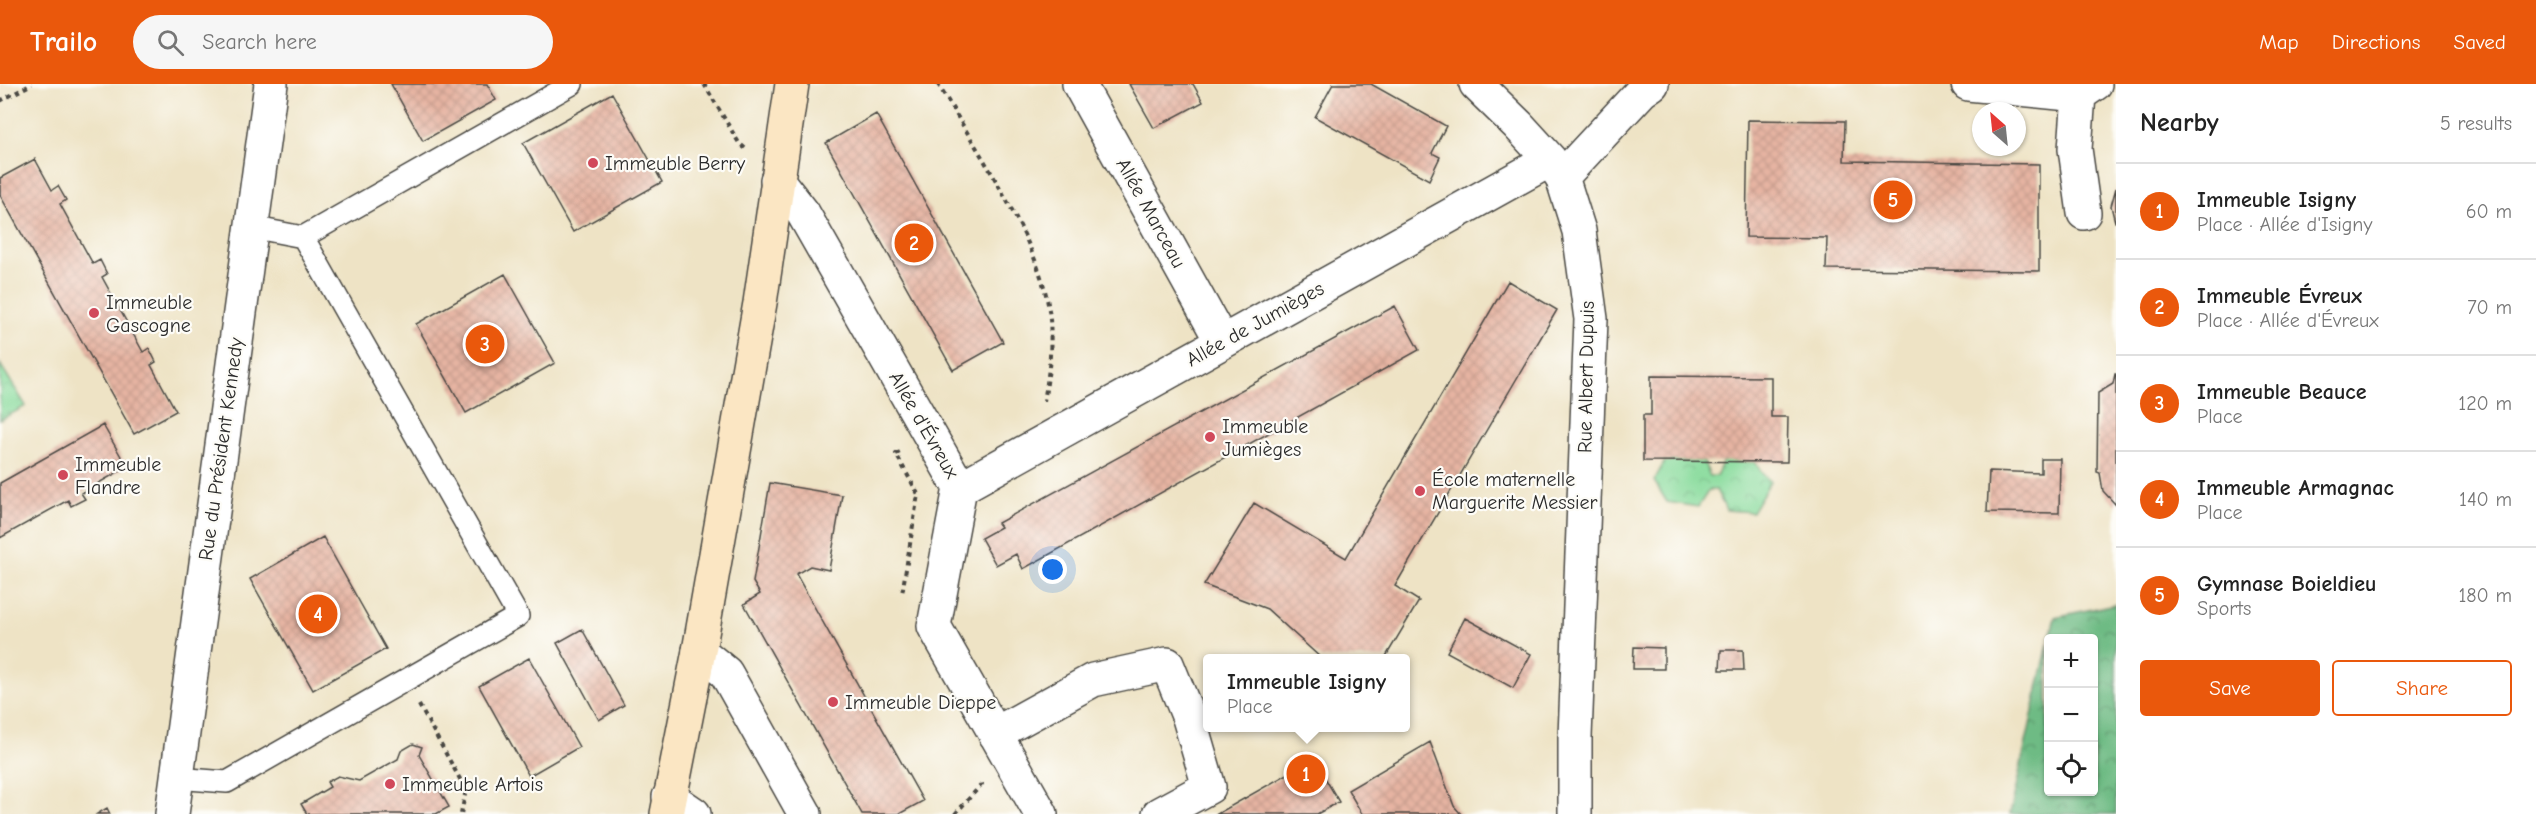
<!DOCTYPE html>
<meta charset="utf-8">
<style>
:root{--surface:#fff;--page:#f6f6f6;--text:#222;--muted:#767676;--line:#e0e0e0;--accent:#ea580c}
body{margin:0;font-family:"Comic Neue",sans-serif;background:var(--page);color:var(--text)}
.controls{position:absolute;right:18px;bottom:18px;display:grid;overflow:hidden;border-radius:6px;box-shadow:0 2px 4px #0004}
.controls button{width:54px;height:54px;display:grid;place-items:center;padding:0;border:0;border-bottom:2px solid var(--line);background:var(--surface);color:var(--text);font:30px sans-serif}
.compass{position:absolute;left:1972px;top:18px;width:54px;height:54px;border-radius:50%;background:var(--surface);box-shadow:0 2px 4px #0004;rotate:333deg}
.you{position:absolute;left:1053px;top:486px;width:21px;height:21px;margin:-15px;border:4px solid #fff;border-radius:50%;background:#1a73e8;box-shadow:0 0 0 9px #1a73e833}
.badge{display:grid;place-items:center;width:39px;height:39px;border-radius:50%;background:var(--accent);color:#fff;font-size:20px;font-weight:700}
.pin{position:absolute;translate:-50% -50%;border:3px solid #fff;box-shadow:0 2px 6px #0006}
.popup{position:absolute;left:1203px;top:570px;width:207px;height:78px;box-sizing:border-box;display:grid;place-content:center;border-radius:6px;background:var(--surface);filter:drop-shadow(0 2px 4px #0005);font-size:20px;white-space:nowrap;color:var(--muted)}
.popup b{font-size:22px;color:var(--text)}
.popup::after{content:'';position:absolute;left:50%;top:100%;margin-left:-12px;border:12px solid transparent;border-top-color:var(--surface)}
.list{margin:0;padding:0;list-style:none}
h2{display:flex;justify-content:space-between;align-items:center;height:78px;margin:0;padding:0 24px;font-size:26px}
h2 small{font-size:20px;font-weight:400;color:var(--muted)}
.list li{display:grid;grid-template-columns:39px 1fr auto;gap:18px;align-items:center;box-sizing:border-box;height:96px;padding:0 24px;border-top:2px solid var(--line)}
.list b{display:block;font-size:22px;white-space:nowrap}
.list p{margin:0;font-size:20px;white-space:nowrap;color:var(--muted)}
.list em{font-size:20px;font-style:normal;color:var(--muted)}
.actions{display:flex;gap:12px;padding:18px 24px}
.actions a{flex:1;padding:14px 0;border:2px solid var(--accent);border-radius:6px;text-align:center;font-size:21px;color:var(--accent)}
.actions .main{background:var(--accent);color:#fff}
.icon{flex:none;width:33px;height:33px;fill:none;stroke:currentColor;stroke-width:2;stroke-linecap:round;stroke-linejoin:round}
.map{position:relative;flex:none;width:2116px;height:730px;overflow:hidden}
header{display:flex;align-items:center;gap:36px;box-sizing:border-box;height:84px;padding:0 30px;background:var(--accent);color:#fff}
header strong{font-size:28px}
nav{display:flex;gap:33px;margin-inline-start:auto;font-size:21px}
.search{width:420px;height:54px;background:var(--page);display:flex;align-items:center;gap:15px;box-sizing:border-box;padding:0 21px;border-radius:33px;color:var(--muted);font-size:22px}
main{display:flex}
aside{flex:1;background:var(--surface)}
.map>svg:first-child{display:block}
.forest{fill:url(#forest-crowns);stroke:#4c7358;stroke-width:1.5}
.park{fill:url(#park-crowns);stroke:#5a8364;stroke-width:1.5}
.building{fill:url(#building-cross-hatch)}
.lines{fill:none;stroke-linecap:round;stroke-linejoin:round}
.lane-casing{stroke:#484742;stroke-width:24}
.street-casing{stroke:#484742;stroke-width:36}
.secondary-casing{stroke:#484742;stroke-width:36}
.path{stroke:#484742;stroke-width:4;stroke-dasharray:4.5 4.5;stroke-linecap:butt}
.lane{stroke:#fff;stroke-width:21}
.street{stroke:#fff;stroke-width:33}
.secondary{stroke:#fbe6c3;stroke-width:33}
.poi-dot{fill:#d1495b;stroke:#fdfcf7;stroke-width:2}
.labels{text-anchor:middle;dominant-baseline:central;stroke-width:4.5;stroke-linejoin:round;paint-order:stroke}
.poi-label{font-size:20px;fill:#2b2b2b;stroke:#fdfcf7;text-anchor:start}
.street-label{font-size:20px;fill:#2b2b2b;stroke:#fdfcf7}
</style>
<header>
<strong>Trailo</strong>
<div class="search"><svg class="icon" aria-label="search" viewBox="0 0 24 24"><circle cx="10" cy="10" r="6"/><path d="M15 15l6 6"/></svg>Search here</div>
<nav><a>Map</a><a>Directions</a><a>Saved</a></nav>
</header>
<main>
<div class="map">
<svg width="2116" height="730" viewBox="0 0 2116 730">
<defs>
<pattern id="forest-crowns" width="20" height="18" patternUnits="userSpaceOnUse" patternTransform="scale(1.5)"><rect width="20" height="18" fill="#6ebb84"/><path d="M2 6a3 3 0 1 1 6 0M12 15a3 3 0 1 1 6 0" fill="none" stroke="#5b986c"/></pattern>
<pattern id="park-crowns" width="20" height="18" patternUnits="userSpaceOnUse" patternTransform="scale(1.5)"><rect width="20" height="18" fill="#88db9c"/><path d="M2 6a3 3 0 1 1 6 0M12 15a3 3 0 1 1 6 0" fill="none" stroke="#76bc87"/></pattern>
<pattern id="building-cross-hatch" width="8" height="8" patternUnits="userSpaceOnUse" patternTransform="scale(1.5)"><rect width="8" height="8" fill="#e6b4a2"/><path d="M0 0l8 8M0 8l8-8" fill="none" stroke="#c59b8c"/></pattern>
</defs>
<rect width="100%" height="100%" fill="#fdfcf7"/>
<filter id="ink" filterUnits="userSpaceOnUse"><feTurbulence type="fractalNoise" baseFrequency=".0167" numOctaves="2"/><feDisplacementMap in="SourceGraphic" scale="12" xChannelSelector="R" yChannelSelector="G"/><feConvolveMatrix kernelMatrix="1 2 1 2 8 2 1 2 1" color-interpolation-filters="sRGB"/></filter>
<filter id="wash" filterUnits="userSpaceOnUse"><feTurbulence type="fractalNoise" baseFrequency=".008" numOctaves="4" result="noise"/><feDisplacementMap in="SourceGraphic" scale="24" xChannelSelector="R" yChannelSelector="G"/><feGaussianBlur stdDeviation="1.35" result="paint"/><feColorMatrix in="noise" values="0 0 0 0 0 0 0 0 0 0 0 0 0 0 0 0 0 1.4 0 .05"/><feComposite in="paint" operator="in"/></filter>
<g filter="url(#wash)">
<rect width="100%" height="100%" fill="#eee3c5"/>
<path class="forest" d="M 2116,520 L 2116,730 L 2010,730 L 2048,560 L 2048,708 L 2094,708 L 2094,554 L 2050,554 L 2055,533 Z"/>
<path class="park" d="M 0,280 L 26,322 L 0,336 Z
M 1665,377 L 1703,377 L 1710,392 L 1716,392 L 1723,377 L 1754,378 L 1770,398 L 1752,428 L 1726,426 L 1716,406 L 1709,406 L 1698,423 L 1667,418 L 1654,397 Z"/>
<g id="blocks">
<path class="building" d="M 391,0 L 487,0 L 496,16 L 423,57 Z
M 1129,0 L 1193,0 L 1203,18 L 1154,44 Z
M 1333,0 L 1371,0 L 1446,42 L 1432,69 L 1440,73 L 1429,96 L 1315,33 Z
M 612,9 L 662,98 L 573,148 L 523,59 Z
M 876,30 L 1003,258 L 953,286 L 826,59 Z
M 1748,36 L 1845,37 L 1844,77 L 2039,80 L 2039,187 L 1826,185 L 1827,154 L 1746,153 Z
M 35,75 L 52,106 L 58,102 L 66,116 L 60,120 L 93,180 L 100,176 L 107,190 L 102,193 L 143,268 L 149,264 L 156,278 L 151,281 L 176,327 L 134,350 L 0,111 L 0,94 Z
M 2116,104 L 2116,138 L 2115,138 L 2111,122 Z
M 505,190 L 555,279 L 466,329 L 416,240 Z
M 1508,197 L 1557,226 L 1395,502 L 1419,517 L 1385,574 L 1321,574 L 1267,525 L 1204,501 L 1254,419 L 1346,474 Z
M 1395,222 L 1419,266 L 1023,485 L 1016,470 L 996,481 L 981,454 L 1001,443 L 998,439 Z
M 2115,290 L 2116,290 L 2116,421 L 2103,407 L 2100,389 L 2097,388 L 2098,309 L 2113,300 Z
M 1651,292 L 1771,293 L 1771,333 L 1788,333 L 1787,378 L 1643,377 L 1643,331 L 1651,331 Z
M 103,341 L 127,383 L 81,409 L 85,415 L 71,422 L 68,416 L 0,454 L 0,399 Z
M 2041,375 L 2060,375 L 2059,429 L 1987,428 L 1989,387 L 2041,389 Z
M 770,399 L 842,411 L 829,486 L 810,482 L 796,490 L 923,717 L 899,730 L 862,730 L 744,520 L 760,510 L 753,498 Z
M 323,453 L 386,565 L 313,606 L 250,495 Z
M 1465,534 L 1531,570 L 1513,604 L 1447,568 Z
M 582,545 L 624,621 L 599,636 L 557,559 Z
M 1634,563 L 1664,564 L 1664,585 L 1633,585 Z
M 1721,566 L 1743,566 L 1744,586 L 1720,586 Z
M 529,574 L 579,663 L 529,692 L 479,602 Z
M 1430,658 L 1454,722 L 1461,730 L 1362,730 L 1348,706 Z
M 413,660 L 422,663 L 419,671 L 449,723 L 436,730 L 307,730 L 301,720 L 330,703 L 327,698 L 338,692 L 359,697 L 398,675 L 401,667 Z
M 1314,675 L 1339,718 L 1317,730 L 1217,730 Z
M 107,724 L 110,730 L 97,730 Z"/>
</g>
</g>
<g filter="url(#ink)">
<use href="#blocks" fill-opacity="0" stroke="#484742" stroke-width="1.5"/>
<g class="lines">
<defs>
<path id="lane" d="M 251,143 L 303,153 L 572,0
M 176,694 L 227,698 L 518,532 L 303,153"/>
<path id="street" d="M 1079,0 L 1222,258
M 1476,0 L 1518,41 L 1550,76 L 1562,93 L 1579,147 L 1591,235 L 1575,653 L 1575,730
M 1968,0 L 2079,11 L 2095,0
M 2079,11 L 2075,65 L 2084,129
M 1562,93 L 1642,7 L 1652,0
M 777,96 L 803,129 L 960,404 L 934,542 L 1041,730
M 960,404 L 1550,76
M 699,567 L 726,589 L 805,730
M 995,650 L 1093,596 L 1167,580 L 1189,634 L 1209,703 L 1159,730
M 669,713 L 694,730
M 172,730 L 271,0"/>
<path id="secondary" d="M 667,730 L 699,567 L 760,219 L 792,0"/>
</defs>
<use href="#lane" class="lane-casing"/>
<use href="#street" class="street-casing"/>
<use href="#secondary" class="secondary-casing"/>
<path class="path" d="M 704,0 L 739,59 L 747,66
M 938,0 C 975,64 1044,162 1050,235 C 1052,263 1049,290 1044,317
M 0,17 L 32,0
M 900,368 L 896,370 L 918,410 L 902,510
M 419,621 L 466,706 L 461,730
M 955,730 L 982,700 L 980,697"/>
<use href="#lane" class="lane"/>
<use href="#street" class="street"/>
<use href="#secondary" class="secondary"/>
</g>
</g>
<g class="poi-dot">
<circle cx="593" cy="79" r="6"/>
<circle cx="94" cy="229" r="6"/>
<circle cx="1210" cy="353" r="6"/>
<circle cx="63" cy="391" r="6"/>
<circle cx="1420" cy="407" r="6"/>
<circle cx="833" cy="618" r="6"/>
<circle cx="390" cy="700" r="6"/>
</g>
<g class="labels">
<g class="poi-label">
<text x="605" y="79">Immeuble Berry</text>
<text x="106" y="218">Immeuble<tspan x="106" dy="23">Gascogne</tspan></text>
<text x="1222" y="342">Immeuble<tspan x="1222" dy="23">Jumièges</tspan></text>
<text x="75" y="380">Immeuble<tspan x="75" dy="23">Flandre</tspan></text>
<text x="1432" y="395">École maternelle<tspan x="1432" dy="23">Marguerite Messier</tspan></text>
<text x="845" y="618">Immeuble Dieppe</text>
<text x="402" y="700">Immeuble Artois</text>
</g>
<g class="street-label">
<text transform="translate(1151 129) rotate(61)">Allée Marceau</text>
<text transform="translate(1255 240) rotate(-29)">Allée de Jumièges</text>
<text transform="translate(1586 293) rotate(-89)">Rue Albert Dupuis</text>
<text transform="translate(924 341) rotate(60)">Allée d'Évreux</text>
<text transform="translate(221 365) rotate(-82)">Rue du Président Kennedy</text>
</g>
</g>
</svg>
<div class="controls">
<button>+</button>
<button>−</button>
<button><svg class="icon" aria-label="locate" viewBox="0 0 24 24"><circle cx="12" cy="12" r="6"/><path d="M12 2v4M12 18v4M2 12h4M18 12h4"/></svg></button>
</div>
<svg class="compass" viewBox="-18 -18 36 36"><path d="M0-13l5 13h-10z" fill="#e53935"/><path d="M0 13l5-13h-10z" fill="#767676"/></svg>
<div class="you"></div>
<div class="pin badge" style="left:1306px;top:690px">1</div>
<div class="popup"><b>Immeuble Isigny</b>Place</div>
<div class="pin badge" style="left:914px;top:159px">2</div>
<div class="pin badge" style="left:485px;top:260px">3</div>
<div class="pin badge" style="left:318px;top:530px">4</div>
<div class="pin badge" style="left:1893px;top:116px">5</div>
</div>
<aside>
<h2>Nearby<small>5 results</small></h2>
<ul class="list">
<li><span class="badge">1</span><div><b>Immeuble Isigny</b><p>Place · Allée d'Isigny</p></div><em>60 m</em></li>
<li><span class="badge">2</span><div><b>Immeuble Évreux</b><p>Place · Allée d'Évreux</p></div><em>70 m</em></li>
<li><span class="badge">3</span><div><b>Immeuble Beauce</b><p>Place</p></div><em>120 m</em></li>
<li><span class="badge">4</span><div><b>Immeuble Armagnac</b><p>Place</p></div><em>140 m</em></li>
<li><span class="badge">5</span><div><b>Gymnase Boieldieu</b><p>Sports</p></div><em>180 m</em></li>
</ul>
<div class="actions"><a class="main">Save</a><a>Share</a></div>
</aside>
</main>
